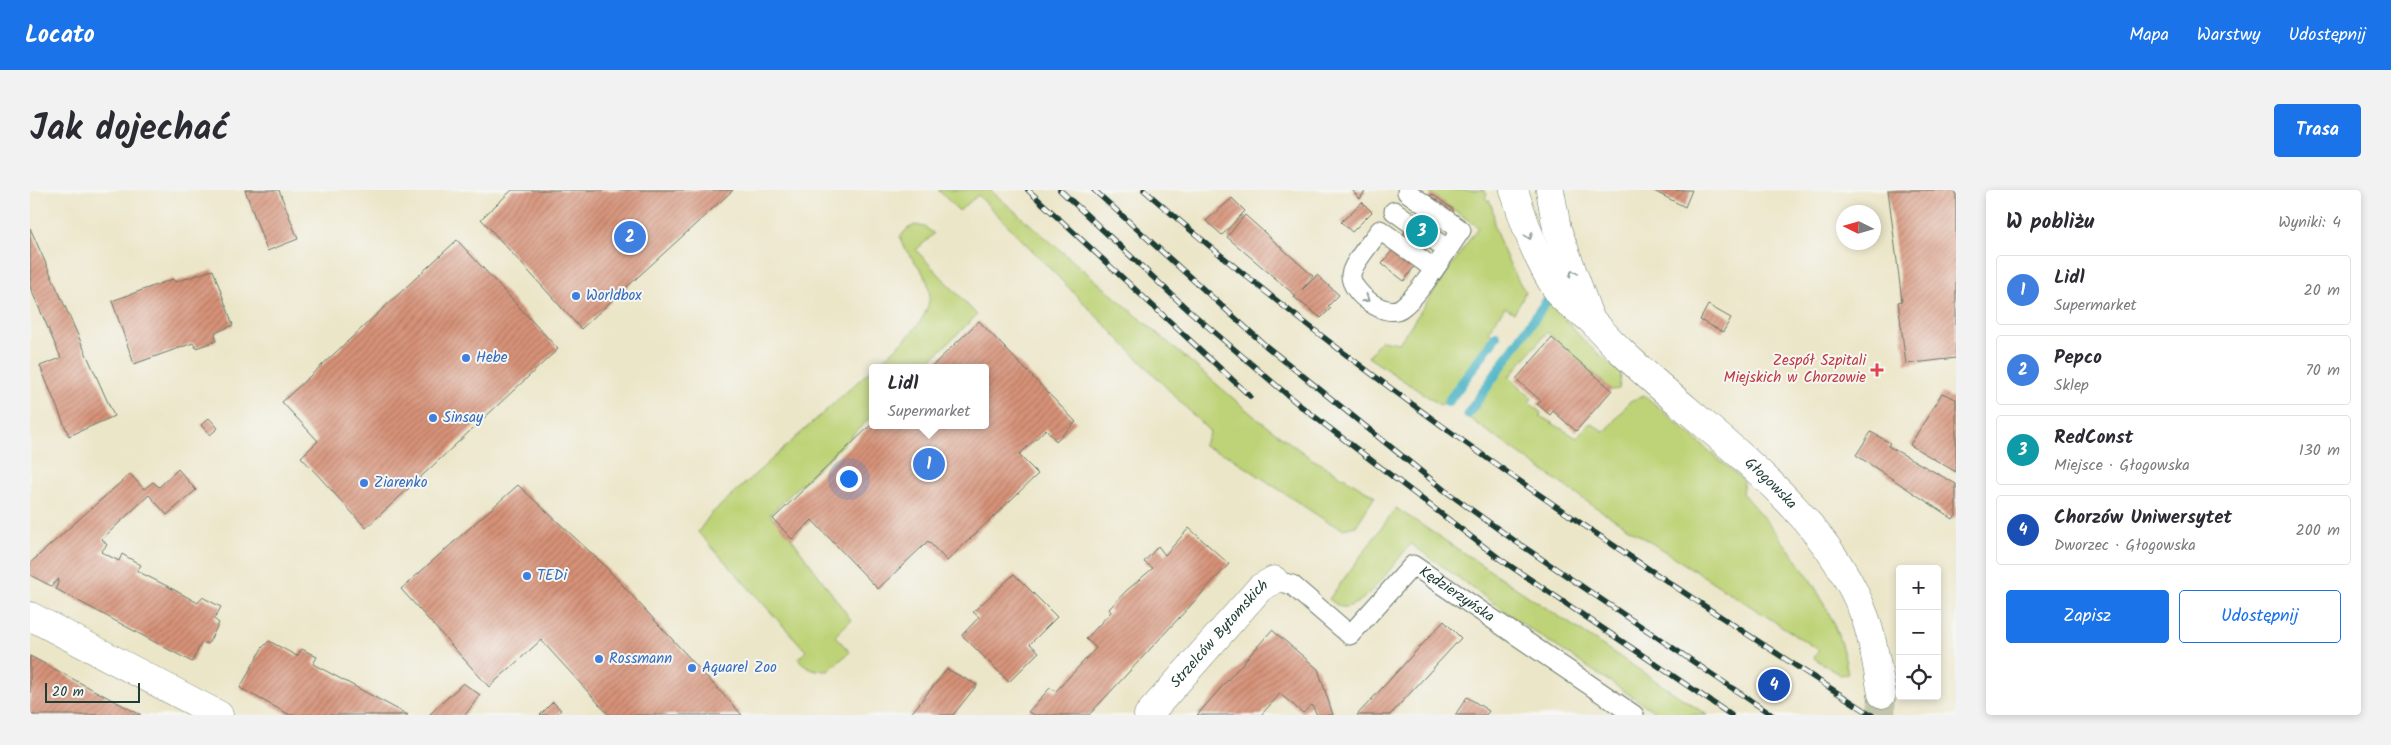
<!DOCTYPE html>
<html lang="pl">
<meta charset="utf-8">
<style>
:root{--surface:#fff;--page:#f2f2f3;--text:#2b2b33;--muted:#7c7c81;--line:#e1e1e2;--accent:#1a73e8}
body{margin:0;font-family:Kalam,sans-serif;background:var(--page);color:var(--text)}
.controls{position:absolute;right:15px;bottom:15px;display:grid;overflow:hidden;border-radius:5px;box-shadow:0 2px 8px #0003}
.controls button{width:45px;height:45px;display:grid;place-items:center;padding:0;border:0;border-bottom:1px solid var(--line);background:var(--surface);color:var(--text);font:25px sans-serif}
.compass{position:absolute;left:1806px;top:15px;width:45px;height:45px;border-radius:50%;background:var(--surface);box-shadow:0 2px 8px #0003;rotate:275deg}
.scale{position:absolute;left:15px;bottom:12px;width:95px;box-sizing:border-box;padding-left:5px;border:2px solid #1f3d34;border-top:0;font-size:14px;line-height:18px;white-space:nowrap;color:#1f3d34;-webkit-text-stroke:4px #f6f6f2;paint-order:stroke}
.you{position:absolute;left:818px;top:288px;width:18px;height:18px;margin:-12px;border:4px solid #fff;border-radius:50%;background:#1a73e8;box-shadow:0 0 0 8px #1a73e833}
.badge{display:grid;place-items:center;width:32px;height:32px;border-radius:50%;background:var(--accent);color:#fff;font-size:16px;font-weight:700}
.pin{position:absolute;translate:-50% -50%;border:2px solid #fff;box-shadow:0 1px 5px #0006}
.popup{position:absolute;left:839px;top:174px;width:120px;height:65px;box-sizing:border-box;display:grid;place-content:center;border-radius:5px;background:var(--surface);filter:drop-shadow(0 1px 4px #0005);font-size:16px;white-space:nowrap;color:var(--muted)}
.popup b{font-size:19px;color:var(--text)}
.popup::after{content:'';position:absolute;left:50%;top:100%;margin-left:-10px;border:10px solid transparent;border-top-color:var(--surface)}
.list{margin:0;padding:0;list-style:none}
h2{display:flex;justify-content:space-between;align-items:center;height:65px;margin:0;padding:0 20px;font-size:21px}
h2 small{font-size:16px;font-weight:400;color:var(--muted)}
.list li{display:grid;grid-template-columns:32px 1fr auto;gap:15px;align-items:center;box-sizing:border-box;height:70px;margin:0 10px 10px;padding:0 10px;border:1px solid var(--line);border-radius:5px}
.list b{display:block;font-size:19px;white-space:nowrap}
.list p{margin:0;font-size:16px;white-space:nowrap;color:var(--muted)}
.list em{font-size:16px;font-style:normal;color:var(--muted)}
.actions{display:flex;gap:10px;padding:15px 20px}
.actions a{flex:1;padding:11px 0;border:1px solid var(--accent);border-radius:5px;text-align:center;font-size:18px;color:var(--accent)}
.actions .main{background:var(--accent);color:#fff}
.icon{flex:none;width:28px;height:28px;fill:none;stroke:currentColor;stroke-width:2;stroke-linecap:round;stroke-linejoin:round}
.map{position:relative;flex:none;width:1926px;height:525px;overflow:hidden;border-radius:5px}
header{display:flex;align-items:center;gap:30px;box-sizing:border-box;height:70px;padding:0 25px;background:var(--accent);color:#fff}
header strong{font-size:24px}
nav{display:flex;gap:28px;margin-inline-start:auto;font-size:18px}
.intro{display:flex;align-items:center;justify-content:space-between;box-sizing:border-box;height:120px;padding:0 30px}
h1{margin:0;font-size:35px}
.button{padding:12px 22px;border-radius:5px;background:var(--accent);color:#fff;font-size:18px;font-weight:700}
main{display:flex;gap:30px;padding:0 30px}
aside{flex:1;background:var(--surface);border-radius:5px;box-shadow:0 2px 8px #0003}
.map>svg:first-child{display:block}
.grass{fill:#bed377;stroke:#6e8856}
.lines{fill:none;stroke-linecap:round;stroke-linejoin:round}
.stream{stroke:#47b2c4;stroke-width:10}
.building{fill:url(#building-hatch)}
.tertiary-tunnel{stroke:#c3c4ab;stroke-width:28;stroke-dasharray:28 14;stroke-linecap:butt}
.service-casing{stroke:#677868;stroke-width:21}
.minor-casing{stroke:#677868;stroke-width:29}
.tertiary-casing{stroke:#677868;stroke-width:29}
.service{stroke:#fff;stroke-width:19}
.minor{stroke:#fff;stroke-width:28}
.tertiary{stroke:#fff;stroke-width:28}
.rail-casing{stroke:#1f3d34;stroke-width:5.5}
.rail{stroke:#f6f6f2;stroke-width:4;stroke-dasharray:11;stroke-linecap:butt}
.oneway{stroke:#8f9e9a}
.shop-dot{fill:#3f7fe0;stroke:#f6f6f2;stroke-width:2}
.health-dot{fill:#e0444e;stroke:#f6f6f2;stroke-width:2}
.labels{text-anchor:middle;dominant-baseline:central;stroke-width:4;stroke-linejoin:round;paint-order:stroke}
.shop-label{font-size:15px;fill:#366cbe;stroke:#f6f6f2;text-anchor:start}
.health-label{font-size:15px;fill:#be3a42;stroke:#f6f6f2;text-anchor:end}
.street-label{font-size:15px;fill:#1f3d34;stroke:#f6f6f2}
</style>
<header>
<strong>Locato</strong>
<nav><a>Mapa</a><a>Warstwy</a><a>Udostępnij</a></nav>
</header>
<div class="intro"><h1>Jak dojechać</h1><a class="button">Trasa</a></div>
<main>
<div class="map">
<svg width="1926" height="525" viewBox="0 0 1926 525">
<defs>
<pattern id="building-hatch" width="6" height="6" patternUnits="userSpaceOnUse" patternTransform="scale(1.25)"><rect width="6" height="6" fill="#d79278"/><path d="M-1 1l2-2M0 6l6-6M5 7l2-2" fill="none" stroke="#ae7863"/></pattern>
</defs>
<rect width="100%" height="100%" fill="#f6f6f2"/>
<filter id="ink" filterUnits="userSpaceOnUse"><feTurbulence type="fractalNoise" baseFrequency=".02" numOctaves="2"/><feDisplacementMap in="SourceGraphic" scale="10" xChannelSelector="R" yChannelSelector="G"/><feConvolveMatrix kernelMatrix="1 2 1 2 8 2 1 2 1" color-interpolation-filters="sRGB"/></filter>
<filter id="wash" filterUnits="userSpaceOnUse"><feTurbulence type="fractalNoise" baseFrequency=".0096" numOctaves="4" result="noise"/><feDisplacementMap in="SourceGraphic" scale="20" xChannelSelector="R" yChannelSelector="G"/><feGaussianBlur stdDeviation="1.12" result="paint"/><feColorMatrix in="noise" values="0 0 0 0 0 0 0 0 0 0 0 0 0 0 0 0 0 1.4 0 .05"/><feComposite in="paint" operator="in"/></filter>
<g filter="url(#wash)">
<rect width="100%" height="100%" fill="#ece6c9"/>
<path class="grass" d="M 908,0 L 960,0 L 1225,227 L 1279,267 L 1345,306 L 1326,336 L 1313,339 L 1296,331 L 1199,266 L 1173,256 L 1180,242 L 948,5 L 929,21 Z
M 1396,0 L 1454,0 L 1457,5 L 1455,7 L 1458,11 L 1459,10 C 1463,18 1464,24 1464,32 C 1465,46 1486,89 1495,101 L 1492,110 L 1484,123 L 1475,117 L 1458,141 L 1465,146 L 1419,210 L 1410,215 L 1338,167 L 1351,150 L 1369,153 L 1448,37 Z
M 885,35 L 895,37 L 904,44 L 886,60 L 947,125 L 892,178 L 843,178 C 867,156 916,123 894,85 C 887,72 873,61 870,47 L 877,39 Z
M 1519,110 L 1553,150 L 1591,184 L 1589,199 L 1582,200 L 1517,142 L 1479,187 L 1502,208 L 1499,212 L 1511,223 L 1510,226 L 1547,248 L 1560,233 L 1575,242 L 1600,211 L 1614,205 L 1714,291 L 1712,303 C 1759,357 1806,411 1818,484 L 1810,485 L 1784,468 L 1789,460 L 1556,311 L 1436,226 Z
M 843,178 L 843,225 L 740,324 L 762,349 L 821,430 L 805,446 L 820,462 L 798,481 C 785,481 777,478 768,469 L 776,461 L 668,342 L 680,325 Z
M 1366,318 L 1677,525 L 1630,525 L 1497,437 L 1381,354 C 1365,370 1336,419 1312,417 C 1307,416 1303,412 1299,409 Z"/>
<g class="lines">
<path class="stream" d="M 1418,212 L 1466,146
M 1438,224 L 1518,109"/>
</g>
<g id="blocks">
<path class="building" d="M 215,0 L 249,0 L 268,49 L 237,61 Z
M 482,0 L 703,0 L 551,139 L 451,29 Z
M 1322,0 L 1336,0 L 1330,9 Z
M 1622,0 L 1662,0 L 1655,17 Z
M 1858,0 L 1926,0 L 1926,168 L 1876,174 L 1868,112 L 1872,111 Z
M 1402,4 L 1424,20 L 1374,91 L 1352,74 Z
M 1202,8 L 1215,21 L 1192,45 L 1176,31 Z
M 1332,12 L 1342,22 L 1322,42 L 1311,32 Z
M 1215,25 L 1283,86 L 1271,101 L 1287,85 L 1309,105 L 1298,116 L 1301,118 L 1291,128 L 1264,107 L 1266,106 L 1197,47 Z
M 0,38 L 84,226 L 39,246 L 10,176 L 31,168 L 0,97 Z
M 427,50 L 528,159 L 336,338 L 271,267 L 288,251 L 252,212 Z
M 183,80 L 203,135 L 185,143 L 186,151 L 166,158 L 163,153 L 104,174 L 82,111 L 143,89 L 145,92 Z
M 1678,115 L 1701,128 L 1693,142 L 1670,130 Z
M 949,131 L 1046,232 L 1026,251 L 1016,239 L 989,265 L 1008,284 L 917,371 L 898,351 L 848,399 L 782,330 L 762,349 L 743,329 L 843,233 L 843,235 L 955,235 L 955,178 L 900,178 Z
M 1522,148 L 1582,200 L 1546,241 L 1523,221 L 1520,225 L 1507,214 L 1511,211 L 1486,189 Z
M 1912,203 L 1926,209 L 1926,282 L 1880,255 Z
M 179,228 L 188,238 L 180,245 L 171,235 Z
M 1841,242 L 1860,253 L 1858,256 L 1926,294 L 1926,325 L 1923,329 L 1826,265 Z
M 148,279 L 166,300 L 137,325 L 119,305 L 72,349 L 77,355 L 71,362 L 89,371 L 92,364 L 111,375 L 107,381 L 137,396 L 168,413 L 172,407 L 191,417 L 184,429 L 189,433 L 178,454 L 172,452 L 162,472 L 26,399 L 29,389 L 21,396 L 0,385 L 0,373 L 100,284 L 114,299 L 123,292 L 129,297 Z
M 488,295 L 571,372 L 712,525 L 579,525 L 511,450 L 459,497 L 371,399 Z
M 1159,338 L 1199,374 L 1059,525 L 1005,525 L 998,522 L 1020,498 L 1026,501 L 1066,458 L 1056,449 L 1081,422 L 1079,419 L 1096,401 L 1123,378 L 1114,372 L 1128,356 L 1135,365 Z
M 984,384 L 1027,427 L 1000,454 L 1009,462 L 979,492 L 932,445 L 949,427 L 943,422 Z
M 1414,431 L 1431,448 L 1360,525 L 1327,525 Z
M 1242,440 L 1288,479 L 1303,525 L 1287,525 L 1282,515 L 1273,523 L 1250,504 L 1231,525 L 1167,525 Z
M 239,451 L 267,466 L 272,459 L 287,467 L 283,474 L 378,525 L 260,525 L 210,498 L 232,458 Z
M 0,466 L 58,497 L 111,525 L 0,525 Z
M 917,479 L 947,495 L 923,525 L 880,525 Z
M 433,493 L 450,505 L 435,525 L 399,525 Z
M 1437,507 L 1459,521 L 1456,525 L 1425,525 Z
M 523,512 L 531,520 L 526,525 L 510,525 Z"/>
</g>
</g>
<g filter="url(#ink)">
<use href="#blocks" fill-opacity="0" stroke="#677868" stroke-width="1"/>
<g class="lines">
<path class="tertiary-tunnel" d="M 1851,525 L 1852,504"/>
<defs>
<g id="service">
<path d="M 1377,2 L 1431,40 C 1416,61 1390,105 1371,118 C 1355,129 1320,102 1321,85 C 1322,74 1343,50 1350,40 L 1403,78"/>
<path d="M 1364,21 L 1417,59"/>
<path id="s1" d="M 1244,390 L 1262,395 L 1320,445 L 1383,375 L 1604,525"/>
</g>
<g id="minor">
<path id="s2" d="M 1118,525 L 1230,398 L 1244,390"/>
</g>
<g id="tertiary">
<path id="s3" d="M 1484,0 C 1496,38 1508,74 1531,106 C 1539,116 1552,121 1561,130 C 1571,140 1581,152 1592,162 C 1675,242 1794,315 1835,427 C 1844,452 1847,477 1852,504"/>
<path d="M 1520,0 L 1527,39 L 1560,129"/>
<path d="M 0,426 L 189,525"/>
</g>
</defs>
<use href="#service" class="service-casing"/>
<use href="#minor" class="minor-casing"/>
<use href="#tertiary" class="tertiary-casing"/>
<use href="#service" class="service"/>
<use href="#minor" class="minor"/>
<use href="#tertiary" class="tertiary"/>
<defs>
<path id="rail" d="M 998,0 L 1220,206
M 1030,0 L 1155,117 L 1268,214 L 1470,369 L 1701,525
M 1064,0 L 1236,156 L 1414,300 L 1485,351 L 1742,525
M 1114,0 C 1340,198 1590,363 1842,525"/>
</defs>
<use href="#rail" class="rail-casing"/>
<use href="#rail" class="rail"/>
</g>
<defs><path id="oneway-chevron" d="M-2-3.5L2.5 0L-2 3.5" fill="none" stroke-width="1.6" stroke-linecap="round" stroke-linejoin="round" transform="scale(1.25)"/></defs>
<g class="oneway">
<use href="#oneway-chevron" transform="translate(1499 46) rotate(69)"/>
<use href="#oneway-chevron" transform="translate(1543 83) rotate(-111)"/>
<use href="#oneway-chevron" transform="translate(1336 109) rotate(35)"/>
</g>
</g>
<g class="shop-dot">
<circle cx="546" cy="106" r="5"/>
<circle cx="436" cy="168" r="5"/>
<circle cx="403" cy="228" r="5"/>
<circle cx="334" cy="293" r="5"/>
<circle cx="497" cy="386" r="5"/>
<circle cx="569" cy="469" r="5"/>
<circle cx="662" cy="478" r="5"/>
</g>
<path class="health-dot" d="M1844.5 172.5h5v5h5v5h-5v5h-5v-5h-5v-5h5z"/>
<g class="labels">
<g class="shop-label">
<text x="556" y="106">Worldbox</text>
<text x="446" y="168">Hebe</text>
<text x="413" y="228">Sinsay</text>
<text x="344" y="293">Ziarenko</text>
<text x="507" y="386">TEDi</text>
<text x="579" y="469">Rossmann</text>
<text x="672" y="478">Aquarel Zoo</text>
</g>
<g class="health-label">
<text x="1836" y="171">Zespół Szpitali<tspan x="1836" dy="17">Miejskich w Chorzowie</tspan></text>
</g>
<g class="street-label">
<text stroke="none"><textPath href="#s3" startOffset="398">Głogowska</textPath></text>
<text stroke="none"><textPath href="#s1" startOffset="242">Kędzierzyńska</textPath></text>
<text stroke="none"><textPath href="#s2" startOffset="108">Strzelców Bytomskich</textPath></text>
</g>
</g>
</svg>
<div class="controls">
<button>+</button>
<button>−</button>
<button><svg class="icon" aria-label="locate" viewBox="0 0 24 24"><circle cx="12" cy="12" r="6"/><path d="M12 2v4M12 18v4M2 12h4M18 12h4"/></svg></button>
</div>
<svg class="compass" viewBox="-18 -18 36 36"><path d="M0-13l5 13h-10z" fill="#e53935"/><path d="M0 13l5-13h-10z" fill="#7c7c81"/></svg>
<div class="scale">20 m</div>
<div class="you"></div>
<div class="pin badge" style="left:899px;top:274px;background:#3f7fe0">1</div>
<div class="popup"><b>Lidl</b>Supermarket</div>
<div class="pin badge" style="left:600px;top:47px;background:#3f7fe0">2</div>
<div class="pin badge" style="left:1392px;top:41px;background:#0f9aa8">3</div>
<div class="pin badge" style="left:1744px;top:495px;background:#1a4fb4">4</div>
</div>
<aside>
<h2>W pobliżu<small>Wyniki: 4</small></h2>
<ul class="list">
<li><span class="badge" style="background:#3f7fe0">1</span><div><b>Lidl</b><p>Supermarket</p></div><em>20 m</em></li>
<li><span class="badge" style="background:#3f7fe0">2</span><div><b>Pepco</b><p>Sklep</p></div><em>70 m</em></li>
<li><span class="badge" style="background:#0f9aa8">3</span><div><b>RedConst</b><p>Miejsce · Głogowska</p></div><em>130 m</em></li>
<li><span class="badge" style="background:#1a4fb4">4</span><div><b>Chorzów Uniwersytet</b><p>Dworzec · Głogowska</p></div><em>200 m</em></li>
</ul>
<div class="actions"><a class="main">Zapisz</a><a>Udostępnij</a></div>
</aside>
</main>
